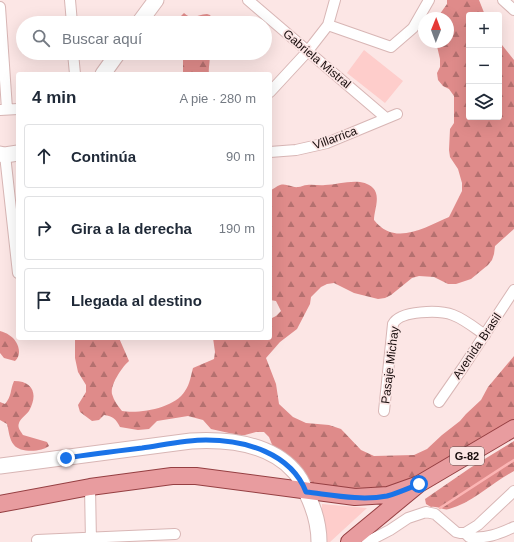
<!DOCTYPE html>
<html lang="es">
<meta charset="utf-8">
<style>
:root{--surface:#fff;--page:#f2f2f3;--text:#1f2937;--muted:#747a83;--line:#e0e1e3}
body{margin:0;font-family:Helvetica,sans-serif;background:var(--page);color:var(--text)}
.controls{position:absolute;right:12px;top:12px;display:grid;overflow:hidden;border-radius:4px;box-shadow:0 4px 16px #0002}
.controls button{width:36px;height:36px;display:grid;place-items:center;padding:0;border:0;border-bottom:1px solid var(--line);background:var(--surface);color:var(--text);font:20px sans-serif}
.compass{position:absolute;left:418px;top:12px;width:36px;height:36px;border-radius:50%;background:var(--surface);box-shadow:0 4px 16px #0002;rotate:1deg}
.stop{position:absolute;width:12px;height:12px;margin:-9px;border:3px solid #1a73e8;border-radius:50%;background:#fff}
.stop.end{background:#1a73e8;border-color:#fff;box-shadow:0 1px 4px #0008}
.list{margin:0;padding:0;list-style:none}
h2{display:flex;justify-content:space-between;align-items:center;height:52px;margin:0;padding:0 16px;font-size:17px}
h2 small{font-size:13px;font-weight:400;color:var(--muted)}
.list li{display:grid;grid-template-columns:26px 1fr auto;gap:12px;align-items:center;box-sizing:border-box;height:64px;margin:0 8px 8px;padding:0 8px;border:1px solid var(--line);border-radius:4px}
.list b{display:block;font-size:15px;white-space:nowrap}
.list em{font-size:13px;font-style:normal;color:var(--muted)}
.icon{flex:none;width:22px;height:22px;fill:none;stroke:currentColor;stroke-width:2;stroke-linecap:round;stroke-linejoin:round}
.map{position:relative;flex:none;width:514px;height:542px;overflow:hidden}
.search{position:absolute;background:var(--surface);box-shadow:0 4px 16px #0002;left:16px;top:16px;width:256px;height:44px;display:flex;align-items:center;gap:10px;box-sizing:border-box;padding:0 14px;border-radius:22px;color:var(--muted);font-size:15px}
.panel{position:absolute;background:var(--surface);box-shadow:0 4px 16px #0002;left:16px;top:72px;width:256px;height:268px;border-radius:4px}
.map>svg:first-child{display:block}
.green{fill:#fecdcb}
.forest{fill:url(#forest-firs)}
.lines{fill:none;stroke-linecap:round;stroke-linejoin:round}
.stream{stroke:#fcb5b4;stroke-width:2.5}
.street-casing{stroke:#d8b6b5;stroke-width:12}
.secondary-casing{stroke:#d8b6b5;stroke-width:17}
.primary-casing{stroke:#953f42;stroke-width:18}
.street{stroke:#fff;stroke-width:10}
.secondary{stroke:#fff;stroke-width:15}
.primary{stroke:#e89c9f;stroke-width:16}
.route{stroke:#1a73e8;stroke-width:5}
.labels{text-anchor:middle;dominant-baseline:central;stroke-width:3.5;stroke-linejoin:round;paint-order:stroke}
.shield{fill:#fce6e5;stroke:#5c4d4d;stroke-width:1}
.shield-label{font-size:11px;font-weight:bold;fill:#170c0c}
.street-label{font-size:12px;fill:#170c0c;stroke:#fce6e5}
</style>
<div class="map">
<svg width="514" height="542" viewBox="0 0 514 542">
<defs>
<pattern id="forest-firs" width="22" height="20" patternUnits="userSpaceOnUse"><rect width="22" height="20" fill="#df8b8a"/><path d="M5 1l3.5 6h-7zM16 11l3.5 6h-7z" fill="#b4706f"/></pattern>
</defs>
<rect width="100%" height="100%" fill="#fce6e5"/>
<path class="green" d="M 364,50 L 403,81 L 385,103 L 347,73 Z
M 322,504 L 367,508 L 330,542 L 322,542 Z"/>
<path class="forest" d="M 447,0 L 479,0 L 485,15 L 469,15 L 469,117 L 499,117 L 499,38 L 502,45 L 514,60 L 514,229 L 495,246 L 494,254 L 492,260 L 488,265 L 471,279 L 456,284 L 448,284 L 434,277 L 419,276 L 412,278 L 391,295 L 385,298 L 378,299 L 354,293 L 334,283 L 327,284 L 321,287 L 311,297 L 310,304 L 297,329 L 280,342 L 266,358 L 276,384 L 279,404 L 293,417 L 306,423 L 329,425 L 341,429 L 361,450 L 374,456 L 414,455 L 427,449 L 442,435 L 460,421 L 466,414 L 481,400 L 488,387 L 514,356 L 514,422 L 395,488 L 346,491 L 309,484 L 273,447 L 269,437 L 264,432 L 256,432 L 245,435 L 238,435 L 211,429 L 203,420 L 188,416 L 157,421 L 149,429 L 138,430 L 120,427 C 116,419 113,416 104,415 L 99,420 L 92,421 L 80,412 L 78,405 L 86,392 L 86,385 L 78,372 L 75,358 L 75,338 L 119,338 L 129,361 C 122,367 110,385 112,394 C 114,401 118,406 122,411 C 140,414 175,408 185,391 C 190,384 191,375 193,368 L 214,359 L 215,352 L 213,338 L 270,338 L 270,319 L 276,316 L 281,311 L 276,301 L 270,300 L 270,191 C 273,189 277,186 280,185 C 287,183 292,188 298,187 C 301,187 304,185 307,185 C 313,184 319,186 325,185 C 339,185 361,176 373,188 C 381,196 374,210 374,220 C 395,247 425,227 449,217 L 462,191 L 462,183 L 458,169 L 450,157 L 449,150 L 450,129 L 454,123 L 454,96 L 449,89 L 443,86 L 438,80 L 437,73 L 440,67 L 440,59 L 436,42 L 448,42 L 448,18 L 437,18 L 447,4 Z
M 184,13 C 192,21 198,14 207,14 L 210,15 L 212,18 L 210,23 L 175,23 L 176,21 Z
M 183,53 L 209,53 C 211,60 208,67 209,74 L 183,74 Z
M 0,331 C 3,332 7,333 9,335 C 18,340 23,354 15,361 L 4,358 L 0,353 Z
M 14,381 C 34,381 38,395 29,411 C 26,415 20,419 19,423 C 17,428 21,431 23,435 L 47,442 L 49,446 C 42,452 20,453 14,445 C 9,439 9,431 7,424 L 0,420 L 0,402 L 5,404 C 12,396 10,390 14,381 Z
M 514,441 L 514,471 C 493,482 472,503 449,509 C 444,511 439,506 431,507 L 426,504 L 425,499 L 470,468 Z"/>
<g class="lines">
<path class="stream" d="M 440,508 L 514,460"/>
<defs>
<path id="street" d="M 70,0 L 72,23
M 248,0 L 386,118
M 503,0 L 514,10
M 0,7 L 7,109
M 328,25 L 391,47 L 413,28 L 429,0
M 73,53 L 75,74
M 270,92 L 307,52 L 328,25 L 335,0
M 0,110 L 18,109
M 270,152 L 296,150 L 327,143 L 397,114
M 5,155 L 18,273
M 439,402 L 464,366 L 514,290
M 384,411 L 393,324 C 400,310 440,310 453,315 C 464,319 475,328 485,335
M 90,487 L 91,542
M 465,533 L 469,537 C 486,539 499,534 514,527
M 37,540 L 175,534
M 367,542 L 390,530 L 408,518 L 426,512 L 435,514 L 456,532 L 460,533 L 465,533 L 478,525 L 514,491"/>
<path id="secondary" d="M 139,23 L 156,0
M 103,74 L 118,53
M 0,154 L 5,155 L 18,153
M 0,466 L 191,441 C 225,439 269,443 294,471 C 300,477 303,484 306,492 C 314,508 319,524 319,542"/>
<path id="primary" d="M 0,504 L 90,487 L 172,476 L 196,476 L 355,497 L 388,495 L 419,484
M 349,542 L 419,484 L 514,428"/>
</defs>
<use href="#street" class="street-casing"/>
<use href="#secondary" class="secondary-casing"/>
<use href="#primary" class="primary-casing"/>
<use href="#street" class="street"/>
<use href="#secondary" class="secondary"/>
<use href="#primary" class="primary"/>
</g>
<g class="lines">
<path class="route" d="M 66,458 C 92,454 117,451 142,448 C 163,445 185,440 206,440 C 245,440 291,453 306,492 C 332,495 361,501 387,496 C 398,493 409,488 419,484"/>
</g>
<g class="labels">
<rect class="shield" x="450" y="447" width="34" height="18" rx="3"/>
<g class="shield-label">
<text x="467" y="456">G-82</text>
</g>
<g class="street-label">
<text transform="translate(317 59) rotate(40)">Gabriela Mistral</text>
<text transform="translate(335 138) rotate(-20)">Villarrica</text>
<text transform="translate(477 346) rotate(-56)">Avenida Brasil</text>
<text transform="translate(390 365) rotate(-83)">Pasaje Michay</text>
</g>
</g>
</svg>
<div class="controls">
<button>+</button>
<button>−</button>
<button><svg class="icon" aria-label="layers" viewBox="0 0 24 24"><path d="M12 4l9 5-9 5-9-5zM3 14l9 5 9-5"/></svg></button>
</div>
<svg class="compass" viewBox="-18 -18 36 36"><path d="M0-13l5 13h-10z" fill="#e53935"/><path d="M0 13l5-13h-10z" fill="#747a83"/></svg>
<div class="stop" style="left:419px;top:484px"></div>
<div class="stop end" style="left:66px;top:458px"></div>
<div class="search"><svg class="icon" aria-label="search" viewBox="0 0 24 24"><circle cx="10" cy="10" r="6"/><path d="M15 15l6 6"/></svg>Buscar aquí</div>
<section class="panel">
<h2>4 min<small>A pie · 280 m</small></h2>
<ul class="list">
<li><svg class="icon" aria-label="ahead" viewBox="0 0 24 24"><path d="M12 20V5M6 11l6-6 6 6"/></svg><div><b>Continúa</b></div><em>90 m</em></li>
<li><svg class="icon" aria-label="right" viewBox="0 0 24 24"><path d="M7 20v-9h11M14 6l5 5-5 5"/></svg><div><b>Gira a la derecha</b></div><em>190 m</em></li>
<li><svg class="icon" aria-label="arrive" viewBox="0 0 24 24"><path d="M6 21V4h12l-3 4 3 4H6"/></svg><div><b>Llegada al destino</b></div></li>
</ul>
</section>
</div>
